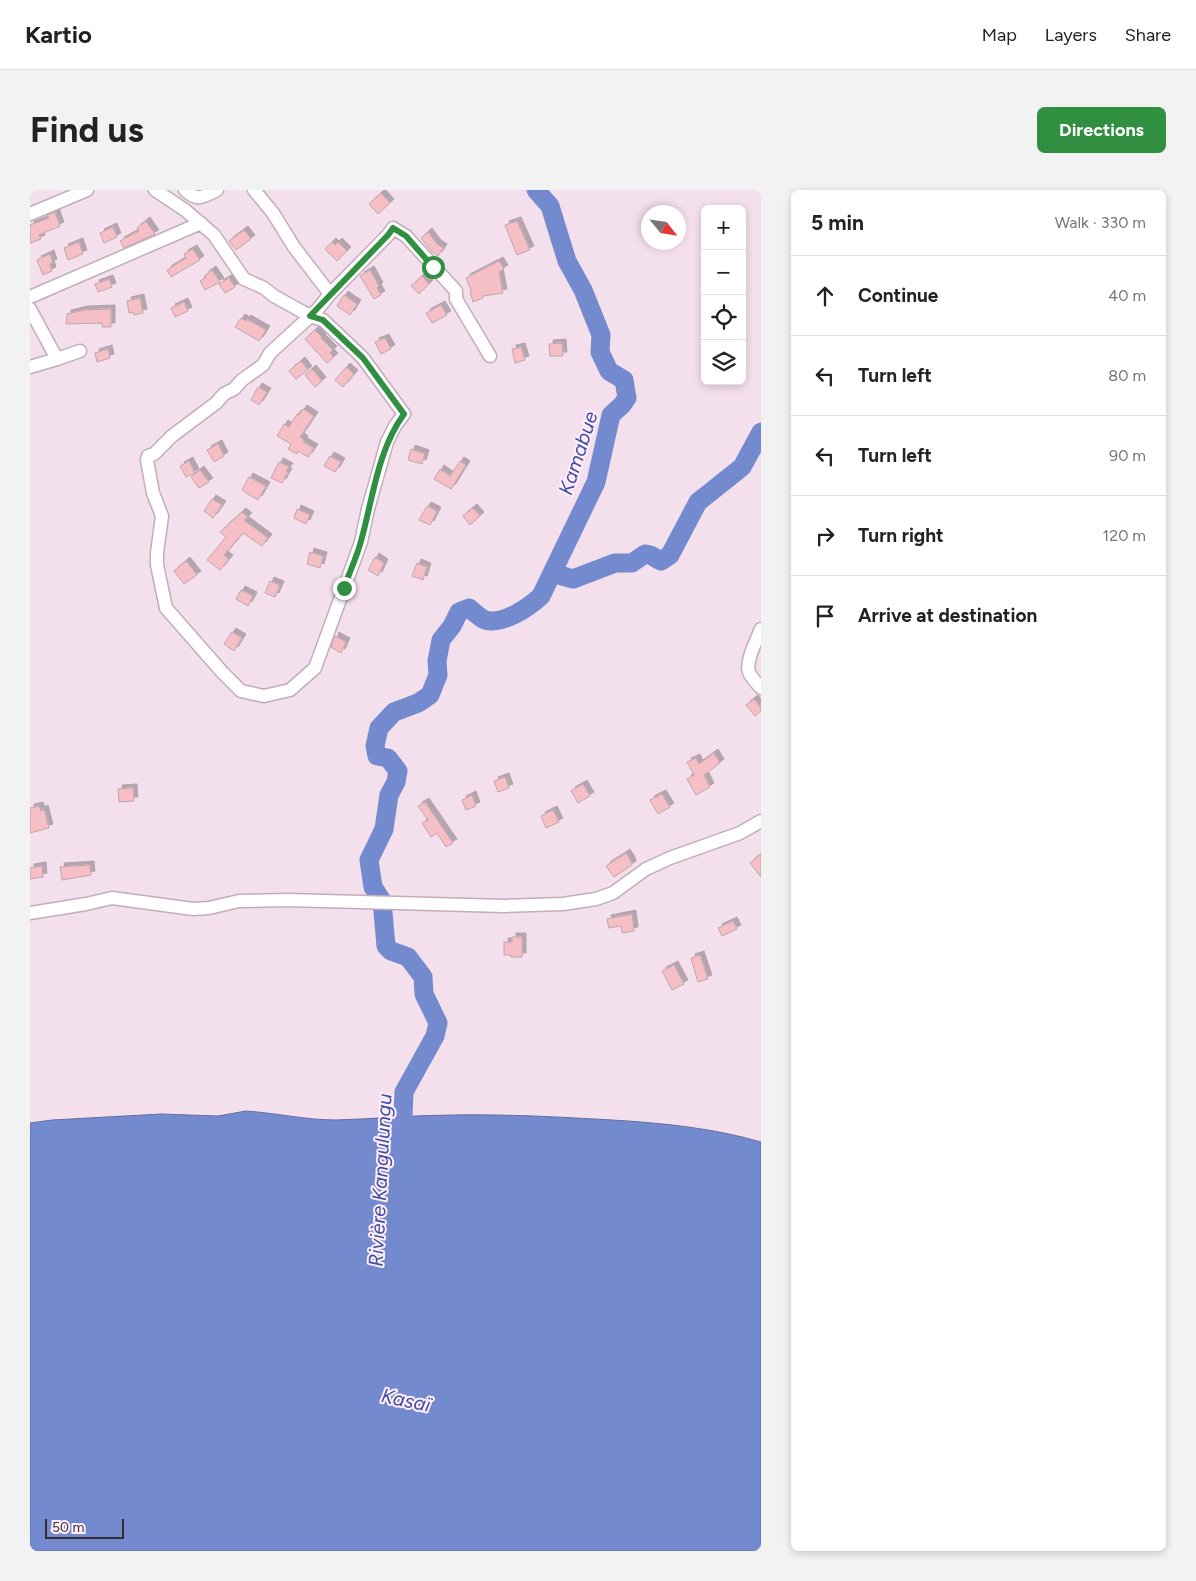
<!DOCTYPE html>
<meta charset="utf-8">
<style>
:root{--surface:#fff;--page:#f2f2f2;--text:#222;--muted:#767676;--line:#e0e0e0;--accent:#318f42}
body{margin:0;font-family:Figtree,sans-serif;background:var(--page);color:var(--text)}
.controls{position:absolute;right:15px;top:15px;display:grid;overflow:hidden;border-radius:8px;box-shadow:0 2px 8px #0003}
.controls button{width:45px;height:45px;display:grid;place-items:center;padding:0;border:0;border-bottom:1px solid var(--line);background:var(--surface);color:var(--text);font:25px sans-serif}
.compass{position:absolute;left:611px;top:15px;width:45px;height:45px;border-radius:50%;background:var(--surface);box-shadow:0 2px 8px #0003;rotate:120deg}
.scale{position:absolute;left:15px;bottom:12px;width:79px;box-sizing:border-box;padding-left:5px;border:2px solid #352d32;border-top:0;font-size:14px;line-height:18px;white-space:nowrap;color:#352d32;-webkit-text-stroke:4px #ffeef9;paint-order:stroke}
.stop{position:absolute;width:15px;height:15px;margin:-11px;border:4px solid #318f42;border-radius:50%;background:#fff}
.stop.end{background:#318f42;border-color:#fff;box-shadow:0 1px 5px #0008}
.list{margin:0;padding:0;list-style:none}
h2{display:flex;justify-content:space-between;align-items:center;height:65px;margin:0;padding:0 20px;font-size:21px}
h2 small{font-size:16px;font-weight:400;color:var(--muted)}
.list li{display:grid;grid-template-columns:32px 1fr auto;gap:15px;align-items:center;box-sizing:border-box;height:80px;padding:0 20px;border-top:1px solid var(--line)}
.list b{display:block;font-size:19px;white-space:nowrap}
.list em{font-size:16px;font-style:normal;color:var(--muted)}
.icon{flex:none;width:28px;height:28px;fill:none;stroke:currentColor;stroke-width:2;stroke-linecap:round;stroke-linejoin:round}
.map{position:relative;flex:none;width:731px;height:1361px;overflow:hidden;border-radius:8px}
header{display:flex;align-items:center;gap:30px;box-sizing:border-box;height:70px;padding:0 25px;background:var(--surface);border-bottom:1px solid var(--line)}
header strong{font-size:24px}
nav{display:flex;gap:28px;margin-inline-start:auto;font-size:18px}
.intro{display:flex;align-items:center;justify-content:space-between;box-sizing:border-box;height:120px;padding:0 30px}
h1{margin:0;font-size:35px}
.button{padding:12px 22px;border-radius:8px;background:var(--accent);color:#fff;font-size:18px;font-weight:700}
main{display:flex;gap:30px;padding:0 30px}
aside{flex:1;background:var(--surface);border-radius:8px;box-shadow:0 2px 8px #0003}
.map>svg:first-child{display:block}
.water{fill:#748ace;stroke:#616e9f}
.lines{fill:none;stroke-linecap:round;stroke-linejoin:round}
.river{stroke:#748ace;stroke-width:19}
.building{fill:#f6bfc5;stroke:#bfa6a9;filter:url(#shadow)}
.minor-casing{stroke:#c1adbb;stroke-width:15}
.minor{stroke:#fff;stroke-width:12}
.route{stroke:#318f42;stroke-width:6}
.labels{text-anchor:middle;dominant-baseline:central;stroke-width:4;stroke-linejoin:round;paint-order:stroke}
.water-label{font-size:20px;font-style:italic;fill:#3b4ea1;stroke:#ffeef9}
</style>
<header>
<strong>Kartio</strong>
<nav><a>Map</a><a>Layers</a><a>Share</a></nav>
</header>
<div class="intro"><h1>Find us</h1><a class="button">Directions</a></div>
<main>
<div class="map">
<svg width="731" height="1361" viewBox="0 0 731 1361">
<defs>
<filter id="shadow"><feDropShadow dx="4" dy="-4" stdDeviation="0" flood-color="#0004"/></filter>
</defs>
<rect width="100%" height="100%" fill="#f4dfed"/>
<path class="water" d="M 216,921 C 246,923 276,930 306,930 C 345,929 384,925 423,925 C 476,924 529,927 582,930 C 632,933 683,938 731,952 L 731,1361 L 0,1361 L 0,933 L 22,930 L 131,924 L 188,926 Z"/>
<g class="lines">
<path class="river" d="M 522,383 L 543,389 L 585,373 L 602,373 L 615,364 C 624,365 624,368 631,371 L 640,365 L 668,312 L 712,277 L 731,242
M 372,952 L 374,902 L 405,846 L 408,833 L 394,804 L 393,787 L 378,767 L 361,761 L 356,756 L 352,711 L 343,697 L 339,670 L 354,639 L 359,605 L 366,592 L 368,581 L 358,568 L 347,566 L 345,556 L 349,538 L 364,522 L 388,513 L 400,505 L 408,485 L 407,471 L 411,450 L 422,436 L 429,422 L 439,418 C 444,422 450,428 455,430 C 473,435 498,418 511,406 L 566,292 L 581,225 L 592,215 L 597,208 L 594,190 L 579,181 L 570,162 L 571,145 L 553,100 L 537,71 L 520,16 L 506,0"/>
</g>
<path class="building" d="M 351,3 L 360,13 L 348,24 L 339,14 Z
M 25,22 L 30,36 L 9,45 L 11,49 L 0,53 L 0,35 L 19,28 L 17,25 Z
M 116,31 L 125,44 L 94,58 L 90,51 L 109,41 L 107,38 Z
M 487,31 L 500,60 L 487,65 L 475,35 Z
M 83,37 L 87,47 L 74,53 L 70,43 Z
M 214,40 L 221,49 L 206,60 L 199,51 Z
M 398,42 L 407,54 L 413,58 L 408,66 L 401,61 L 391,48 Z
M 49,52 L 53,64 L 38,70 L 34,58 Z
M 302,52 L 305,55 L 308,52 L 317,61 L 307,71 L 295,59 Z
M 163,59 L 170,70 L 141,87 L 137,80 L 156,68 L 154,64 Z
M 20,64 L 23,73 L 20,74 L 22,81 L 13,85 L 7,70 Z
M 469,71 L 474,79 L 469,82 L 473,103 L 453,106 L 453,108 L 443,112 L 440,101 L 441,100 L 436,88 Z
M 182,80 L 190,92 L 175,100 L 170,91 L 176,87 L 175,85 Z
M 340,80 L 349,96 L 347,98 L 351,105 L 344,109 L 330,86 Z
M 392,86 L 399,94 L 389,104 L 381,96 Z
M 199,88 L 205,97 L 195,103 L 189,94 Z
M 79,89 L 82,97 L 68,102 L 65,94 Z
M 314,105 L 327,114 L 320,125 L 307,116 Z
M 110,108 L 113,123 L 104,125 L 103,122 L 99,123 L 97,111 Z
M 154,112 L 158,121 L 145,127 L 141,118 Z
M 411,115 L 417,125 L 402,133 L 396,123 Z
M 81,119 L 81,137 L 72,137 L 72,133 L 36,134 L 37,124 L 54,120 Z
M 211,128 L 216,131 L 217,129 L 236,140 L 229,151 L 205,137 Z
M 285,140 L 292,147 L 291,148 L 303,160 L 300,163 L 304,167 L 297,173 L 275,149 Z
M 355,148 L 361,159 L 351,164 L 345,152 Z
M 532,153 L 533,166 L 520,166 L 519,154 Z
M 491,157 L 495,170 L 485,173 L 482,159 Z
M 78,159 L 80,168 L 67,172 L 65,163 Z
M 271,171 L 278,180 L 266,189 L 259,181 Z
M 316,177 L 324,184 L 313,197 L 305,190 Z
M 282,179 L 292,191 L 285,197 L 275,185 Z
M 228,197 L 237,202 L 229,215 L 221,210 Z
M 273,219 L 284,226 L 270,247 L 274,250 L 273,252 L 284,258 L 278,267 L 268,261 L 267,264 L 258,259 L 261,254 L 247,246 L 254,234 L 259,237 L 267,224 L 269,225 Z
M 188,254 L 194,266 L 184,272 L 177,260 Z
M 381,259 L 395,264 L 392,274 L 378,270 Z
M 300,266 L 311,272 L 305,282 L 294,276 Z
M 159,271 L 165,283 L 156,287 L 150,276 Z
M 430,271 L 436,275 L 421,299 L 404,289 L 410,279 L 420,286 Z
M 249,272 L 259,277 L 256,281 L 258,282 L 252,293 L 241,288 Z
M 170,280 L 179,292 L 169,298 L 161,287 Z
M 219,287 L 236,296 L 228,310 L 216,303 L 216,302 L 212,300 Z
M 182,309 L 192,315 L 183,328 L 174,321 Z
M 397,316 L 407,321 L 400,335 L 389,330 Z
M 443,318 L 450,326 L 440,335 L 433,326 Z
M 267,319 L 280,325 L 276,334 L 264,328 Z
M 212,322 L 218,327 L 214,330 L 238,348 L 232,356 L 213,343 L 194,365 L 199,369 L 190,380 L 177,370 L 196,347 L 190,342 Z
M 280,362 L 293,366 L 290,378 L 277,374 Z
M 345,367 L 354,373 L 348,386 L 338,380 Z
M 156,371 L 167,385 L 154,394 L 144,381 Z
M 387,373 L 397,377 L 393,390 L 382,386 Z
M 240,391 L 250,395 L 245,407 L 235,403 Z
M 211,400 L 223,406 L 218,416 L 206,409 Z
M 202,442 L 212,448 L 204,461 L 194,454 Z
M 305,446 L 316,452 L 311,463 L 301,457 Z
M 724,509 L 731,518 L 731,521 L 725,526 L 716,515 Z
M 684,563 L 690,573 L 674,585 L 680,597 L 666,605 L 657,589 L 664,585 L 657,572 L 666,568 L 669,574 Z
M 475,587 L 479,598 L 468,602 L 464,591 Z
M 553,594 L 560,606 L 548,613 L 541,601 Z
M 103,598 L 104,611 L 89,612 L 88,599 Z
M 632,604 L 640,617 L 628,624 L 620,610 Z
M 442,605 L 446,616 L 436,620 L 432,610 Z
M 395,612 L 423,653 L 416,657 L 407,643 L 401,647 L 392,633 L 398,630 L 388,616 Z
M 9,616 L 11,621 L 14,619 L 19,638 L 0,643 L 0,618 Z
M 523,620 L 529,632 L 516,638 L 511,626 Z
M 596,663 L 601,671 L 602,675 L 584,687 L 576,676 Z
M 731,664 L 731,687 L 720,673 Z
M 60,675 L 61,685 L 32,690 L 30,677 Z
M 12,676 L 13,687 L 0,689 L 0,678 Z
M 602,724 L 604,741 L 592,743 L 591,736 L 579,738 L 577,729 Z
M 703,731 L 707,739 L 692,746 L 688,738 Z
M 482,747 L 492,747 L 492,767 L 481,767 L 481,765 L 474,765 L 474,752 L 482,752 Z
M 670,765 L 678,789 L 668,792 L 661,768 Z
M 644,775 L 654,794 L 642,800 L 632,781 Z"/>
<g class="lines">
<defs>
<path id="minor" d="M 125,0 L 155,20 L 184,45 L 214,89 L 234,98 L 244,106 L 280,126 L 293,130 L 333,168 L 374,224 L 365,236 L 357,252 L 338,319 L 331,352 L 285,478 L 260,500 L 234,506 L 211,501 L 192,482 L 136,418 L 127,375 L 127,363 L 132,326 L 123,303 L 117,270 L 118,266 L 124,264 L 142,246 L 186,213 L 194,204 L 204,199 L 212,190 L 233,175 L 240,163 L 287,120 L 300,104 L 358,45 L 363,38 L 376,46 L 426,101 L 426,109 L 460,166
M 155,0 C 168,12 172,7 187,0
M 224,0 L 243,23 L 264,57 L 300,104
M 0,24 L 57,0
M 0,107 L 171,33
M 0,119 L 27,169 L 50,161
M 0,177 L 27,169
M 731,439 C 727,449 715,472 719,482 C 721,488 727,493 731,498
M 0,723 L 56,714 L 82,708 L 163,719 L 179,718 L 209,711 L 258,710 L 474,716 L 533,714 L 566,709 L 583,703 L 616,679 L 640,668 L 710,643 L 731,631"/>
</defs>
<use href="#minor" class="minor-casing"/>
<use href="#minor" class="minor"/>
</g>
<g class="lines">
<path class="route" d="M 314,398 C 319,383 327,367 331,351 C 343,309 347,261 374,224 L 333,168 L 293,130 L 280,126 L 358,45 L 363,38 L 376,46 L 403,77"/>
</g>
<g class="labels">
<g class="water-label">
<text transform="translate(548 263) rotate(-72)">Kamabue</text>
<text transform="translate(350 990) rotate(-87)">Rivière Kangulungu</text>
<text transform="translate(376 1210) rotate(12)">Kasaï</text>
</g>
</g>
</svg>
<div class="controls">
<button>+</button>
<button>−</button>
<button><svg class="icon" aria-label="locate" viewBox="0 0 24 24"><circle cx="12" cy="12" r="6"/><path d="M12 2v4M12 18v4M2 12h4M18 12h4"/></svg></button>
<button><svg class="icon" aria-label="layers" viewBox="0 0 24 24"><path d="M12 4l9 5-9 5-9-5zM3 14l9 5 9-5"/></svg></button>
</div>
<svg class="compass" viewBox="-18 -18 36 36"><path d="M0-13l5 13h-10z" fill="#e53935"/><path d="M0 13l5-13h-10z" fill="#767676"/></svg>
<div class="scale">50 m</div>
<div class="stop" style="left:403px;top:77px"></div>
<div class="stop end" style="left:314px;top:398px"></div>
</div>
<aside>
<h2>5 min<small>Walk · 330 m</small></h2>
<ul class="list">
<li><svg class="icon" aria-label="ahead" viewBox="0 0 24 24"><path d="M12 20V5M6 11l6-6 6 6"/></svg><div><b>Continue</b></div><em>40 m</em></li>
<li><svg class="icon" aria-label="left" viewBox="0 0 24 24"><path d="M17 20v-9H6M10 6l-5 5 5 5"/></svg><div><b>Turn left</b></div><em>80 m</em></li>
<li><svg class="icon" aria-label="left" viewBox="0 0 24 24"><path d="M17 20v-9H6M10 6l-5 5 5 5"/></svg><div><b>Turn left</b></div><em>90 m</em></li>
<li><svg class="icon" aria-label="right" viewBox="0 0 24 24"><path d="M7 20v-9h11M14 6l5 5-5 5"/></svg><div><b>Turn right</b></div><em>120 m</em></li>
<li><svg class="icon" aria-label="arrive" viewBox="0 0 24 24"><path d="M6 21V4h12l-3 4 3 4H6"/></svg><div><b>Arrive at destination</b></div></li>
</ul>
</aside>
</main>
